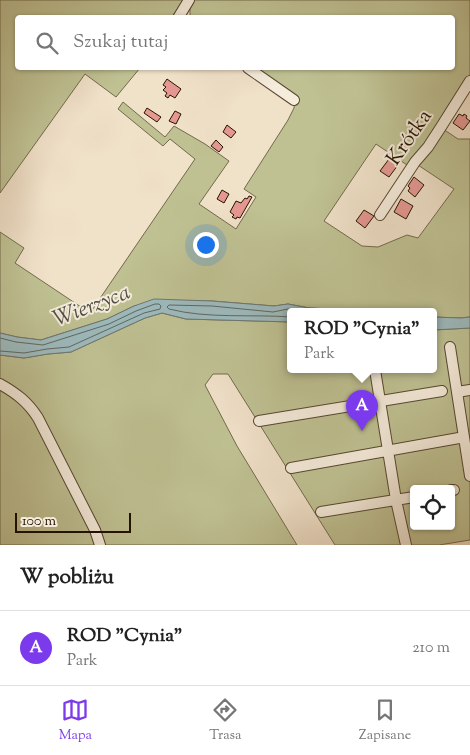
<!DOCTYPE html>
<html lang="pl">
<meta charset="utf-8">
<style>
:root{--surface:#fff;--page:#f6f6f6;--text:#222;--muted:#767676;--line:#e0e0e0;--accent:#7c3aed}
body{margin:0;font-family:"Sorts Mill Goudy",serif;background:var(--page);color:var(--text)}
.controls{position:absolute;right:15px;bottom:15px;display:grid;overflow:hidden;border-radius:5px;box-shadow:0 1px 4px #0004}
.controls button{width:45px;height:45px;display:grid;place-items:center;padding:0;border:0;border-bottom:1px solid var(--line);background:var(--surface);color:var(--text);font:25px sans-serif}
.scale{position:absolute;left:15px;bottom:12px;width:116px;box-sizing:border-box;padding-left:5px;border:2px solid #251300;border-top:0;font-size:14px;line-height:18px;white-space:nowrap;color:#251300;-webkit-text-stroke:4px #f5ecdc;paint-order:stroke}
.you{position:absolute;left:205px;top:244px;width:18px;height:18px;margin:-12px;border:4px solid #fff;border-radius:50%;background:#1a73e8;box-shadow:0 0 0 8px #1a73e833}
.badge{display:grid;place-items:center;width:32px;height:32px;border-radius:50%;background:var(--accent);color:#fff;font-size:16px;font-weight:700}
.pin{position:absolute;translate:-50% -41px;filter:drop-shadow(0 1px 2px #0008)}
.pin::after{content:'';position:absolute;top:26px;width:18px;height:15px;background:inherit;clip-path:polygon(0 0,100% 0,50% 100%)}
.popup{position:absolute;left:287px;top:308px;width:150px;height:65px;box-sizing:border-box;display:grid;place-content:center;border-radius:5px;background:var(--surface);filter:drop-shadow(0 1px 4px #0005);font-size:16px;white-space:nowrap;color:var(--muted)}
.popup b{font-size:19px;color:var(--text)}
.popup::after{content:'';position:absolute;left:50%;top:100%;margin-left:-10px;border:10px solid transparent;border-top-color:var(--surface)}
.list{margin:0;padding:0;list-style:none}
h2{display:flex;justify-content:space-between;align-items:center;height:65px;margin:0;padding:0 20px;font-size:21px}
h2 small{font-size:16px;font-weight:400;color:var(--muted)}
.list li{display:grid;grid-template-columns:32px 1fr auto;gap:15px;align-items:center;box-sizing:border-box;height:75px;padding:0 20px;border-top:1px solid var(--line)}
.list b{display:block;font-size:19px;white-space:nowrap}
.list p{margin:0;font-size:16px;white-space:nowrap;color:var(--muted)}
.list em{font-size:16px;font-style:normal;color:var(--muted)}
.icon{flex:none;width:28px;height:28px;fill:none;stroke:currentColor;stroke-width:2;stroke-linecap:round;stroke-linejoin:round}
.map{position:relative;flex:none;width:470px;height:545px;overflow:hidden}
.search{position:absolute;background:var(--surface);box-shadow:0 1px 4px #0004;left:15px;right:15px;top:15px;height:55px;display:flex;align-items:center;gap:12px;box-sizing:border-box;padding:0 18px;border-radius:5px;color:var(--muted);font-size:19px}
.sheet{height:140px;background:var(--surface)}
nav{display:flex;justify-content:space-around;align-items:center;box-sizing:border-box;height:70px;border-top:1px solid var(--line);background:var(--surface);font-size:14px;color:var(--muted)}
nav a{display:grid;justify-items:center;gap:2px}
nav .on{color:var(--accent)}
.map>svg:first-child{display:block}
.green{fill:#bfc193;stroke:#726a4a;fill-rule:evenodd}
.water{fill:#9dbbbf;stroke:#6d7873}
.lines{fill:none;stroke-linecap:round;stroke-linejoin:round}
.shore{stroke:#616760;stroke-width:1}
.building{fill:#e59892;stroke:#251300}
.minor-casing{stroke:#584632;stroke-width:12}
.minor{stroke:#f5ecdc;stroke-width:10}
.labels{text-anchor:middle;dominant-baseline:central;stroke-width:4;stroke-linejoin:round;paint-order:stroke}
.street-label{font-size:21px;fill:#251300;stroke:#f5ecdc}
.water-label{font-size:22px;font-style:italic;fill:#4f4e43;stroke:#f5ecdc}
</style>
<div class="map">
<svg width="470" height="545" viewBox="0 0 470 545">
<rect width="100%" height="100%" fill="#f0e1c9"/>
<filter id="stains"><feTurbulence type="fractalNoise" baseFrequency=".004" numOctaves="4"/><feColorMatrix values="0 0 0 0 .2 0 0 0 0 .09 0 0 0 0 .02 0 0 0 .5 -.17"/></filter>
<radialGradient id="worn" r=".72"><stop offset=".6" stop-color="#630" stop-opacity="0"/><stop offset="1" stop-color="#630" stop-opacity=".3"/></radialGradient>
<path class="green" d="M 0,0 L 186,0 L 175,17 L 18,18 L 18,68 L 140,68 L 116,97 L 85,74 L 0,193 Z
M 192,0 L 470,0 L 470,76 L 435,131 L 407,165 L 376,144 L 324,221 L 362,246 L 378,247 L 407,235 L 418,238 L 454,189 L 418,165 L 443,129 L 458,139 L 470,139 L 470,317 L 461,318 L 433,317 L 433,312 L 364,312 L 354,310 L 309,308 L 288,304 L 274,306 L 212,301 L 186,301 L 134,306 L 107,319 L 41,340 L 17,337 L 0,333 L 0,232 L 24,248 L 15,263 L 90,313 L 195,159 L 170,139 L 163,146 L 118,109 L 123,102 L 165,137 L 174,126 L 205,144 L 229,161 L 199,204 L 236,229 L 256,197 L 244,189 L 288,120 L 294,108 L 295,98 L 252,68 L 452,68 L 452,18 L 190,17 L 190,5 Z
M 162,313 L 186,319 L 291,322 L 291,370 L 433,370 L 433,330 L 470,328 L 470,540 L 439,545 L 335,545 L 228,374 L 213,374 L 205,385 L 237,446 L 297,545 L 0,545 L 0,355 L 24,358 L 48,354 L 71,352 L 145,318 ZM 414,489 L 451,489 L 451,526 L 414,526 Z"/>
<path class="water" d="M 154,299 L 212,301 L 274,306 L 288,304 L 309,308 L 354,310 L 364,312 L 291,312 L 291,322 L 186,319 L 162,313 L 145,318 L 71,352 L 48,354 L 24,358 L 0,355 L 0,333 L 17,337 L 41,340 L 107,319 L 134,306 Z
M 433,317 L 461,318 L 470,317 L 470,328 L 433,330 Z"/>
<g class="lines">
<path class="shore" d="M 291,317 C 251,314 208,319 169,309 L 167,307 L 169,305 L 212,306 L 273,312 L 288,309 L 306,312
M 0,338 L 16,342 L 43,345 L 109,324 L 136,311 L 155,304 L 159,304 L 161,306 L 160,309 L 144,313 L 69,347 L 47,349 L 24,353 L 0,351"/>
</g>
<path class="building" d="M 167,79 L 181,89 L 175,98 L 170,95 L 168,98 L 165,96 L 167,93 L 163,90 L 166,87 L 163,85 Z
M 147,108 L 161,117 L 157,122 L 144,113 Z
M 175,111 L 181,114 L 176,124 L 169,121 Z
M 459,114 L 463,116 L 464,114 L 467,116 L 466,118 L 470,121 L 463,130 L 453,123 Z
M 227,125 L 236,132 L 231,138 L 223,132 Z
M 216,140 L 223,147 L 219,152 L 211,146 Z
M 389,159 L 398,165 L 389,177 L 380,171 Z
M 414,177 L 424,185 L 415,197 L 408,191 L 410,188 L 408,186 Z
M 222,190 L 229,194 L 224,203 L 217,199 Z
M 249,196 L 252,197 L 240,218 L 237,217 L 236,219 L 232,217 L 234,215 L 230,212 L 236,201 L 241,203 L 245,198 L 247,199 Z
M 401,199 L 413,206 L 406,219 L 394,212 Z
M 364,210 L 374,216 L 365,228 L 356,221 Z"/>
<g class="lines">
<defs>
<path id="minor" d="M 178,18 L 189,0
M 248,68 L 294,100
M 380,215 L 415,162 L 428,147 L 441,127 L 470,81
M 450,347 L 470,476
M 375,370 L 396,500 L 406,545
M 0,384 C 16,393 28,402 38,418 L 95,530 L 100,545
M 457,392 L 470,390
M 259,421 L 442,391
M 291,468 L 459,438
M 451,490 L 454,490
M 321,512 L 414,497"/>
</defs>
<use href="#minor" class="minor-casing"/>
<use href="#minor" class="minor"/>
</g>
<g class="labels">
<g class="street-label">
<text transform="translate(410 138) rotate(-55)">Krótka</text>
</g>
<g class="water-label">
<text transform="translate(92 307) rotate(-21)">Wierzyca</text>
</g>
</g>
<rect width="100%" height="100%" filter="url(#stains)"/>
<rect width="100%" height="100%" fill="url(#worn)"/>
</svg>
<div class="controls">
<button><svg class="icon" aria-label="locate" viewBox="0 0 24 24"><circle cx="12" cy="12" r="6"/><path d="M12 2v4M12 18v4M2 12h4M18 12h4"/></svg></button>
</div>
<div class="scale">100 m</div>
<div class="you"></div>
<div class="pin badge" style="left:362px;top:431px">A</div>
<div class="popup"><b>ROD &quot;Cynia&quot;</b>Park</div>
<div class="search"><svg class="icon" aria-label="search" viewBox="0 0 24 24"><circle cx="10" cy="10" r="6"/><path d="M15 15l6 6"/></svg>Szukaj tutaj</div>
</div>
<section class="sheet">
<h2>W pobliżu<small></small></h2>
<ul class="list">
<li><span class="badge">A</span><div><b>ROD &quot;Cynia&quot;</b><p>Park</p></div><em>210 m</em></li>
</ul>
</section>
<nav>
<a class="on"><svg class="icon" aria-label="map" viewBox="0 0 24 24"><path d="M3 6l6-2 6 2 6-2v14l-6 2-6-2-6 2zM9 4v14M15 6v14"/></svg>Mapa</a>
<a><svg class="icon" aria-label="directions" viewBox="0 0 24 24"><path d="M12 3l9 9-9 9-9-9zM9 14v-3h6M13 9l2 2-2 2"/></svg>Trasa</a>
<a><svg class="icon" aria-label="saved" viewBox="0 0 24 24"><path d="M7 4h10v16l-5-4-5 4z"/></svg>Zapisane</a>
</nav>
